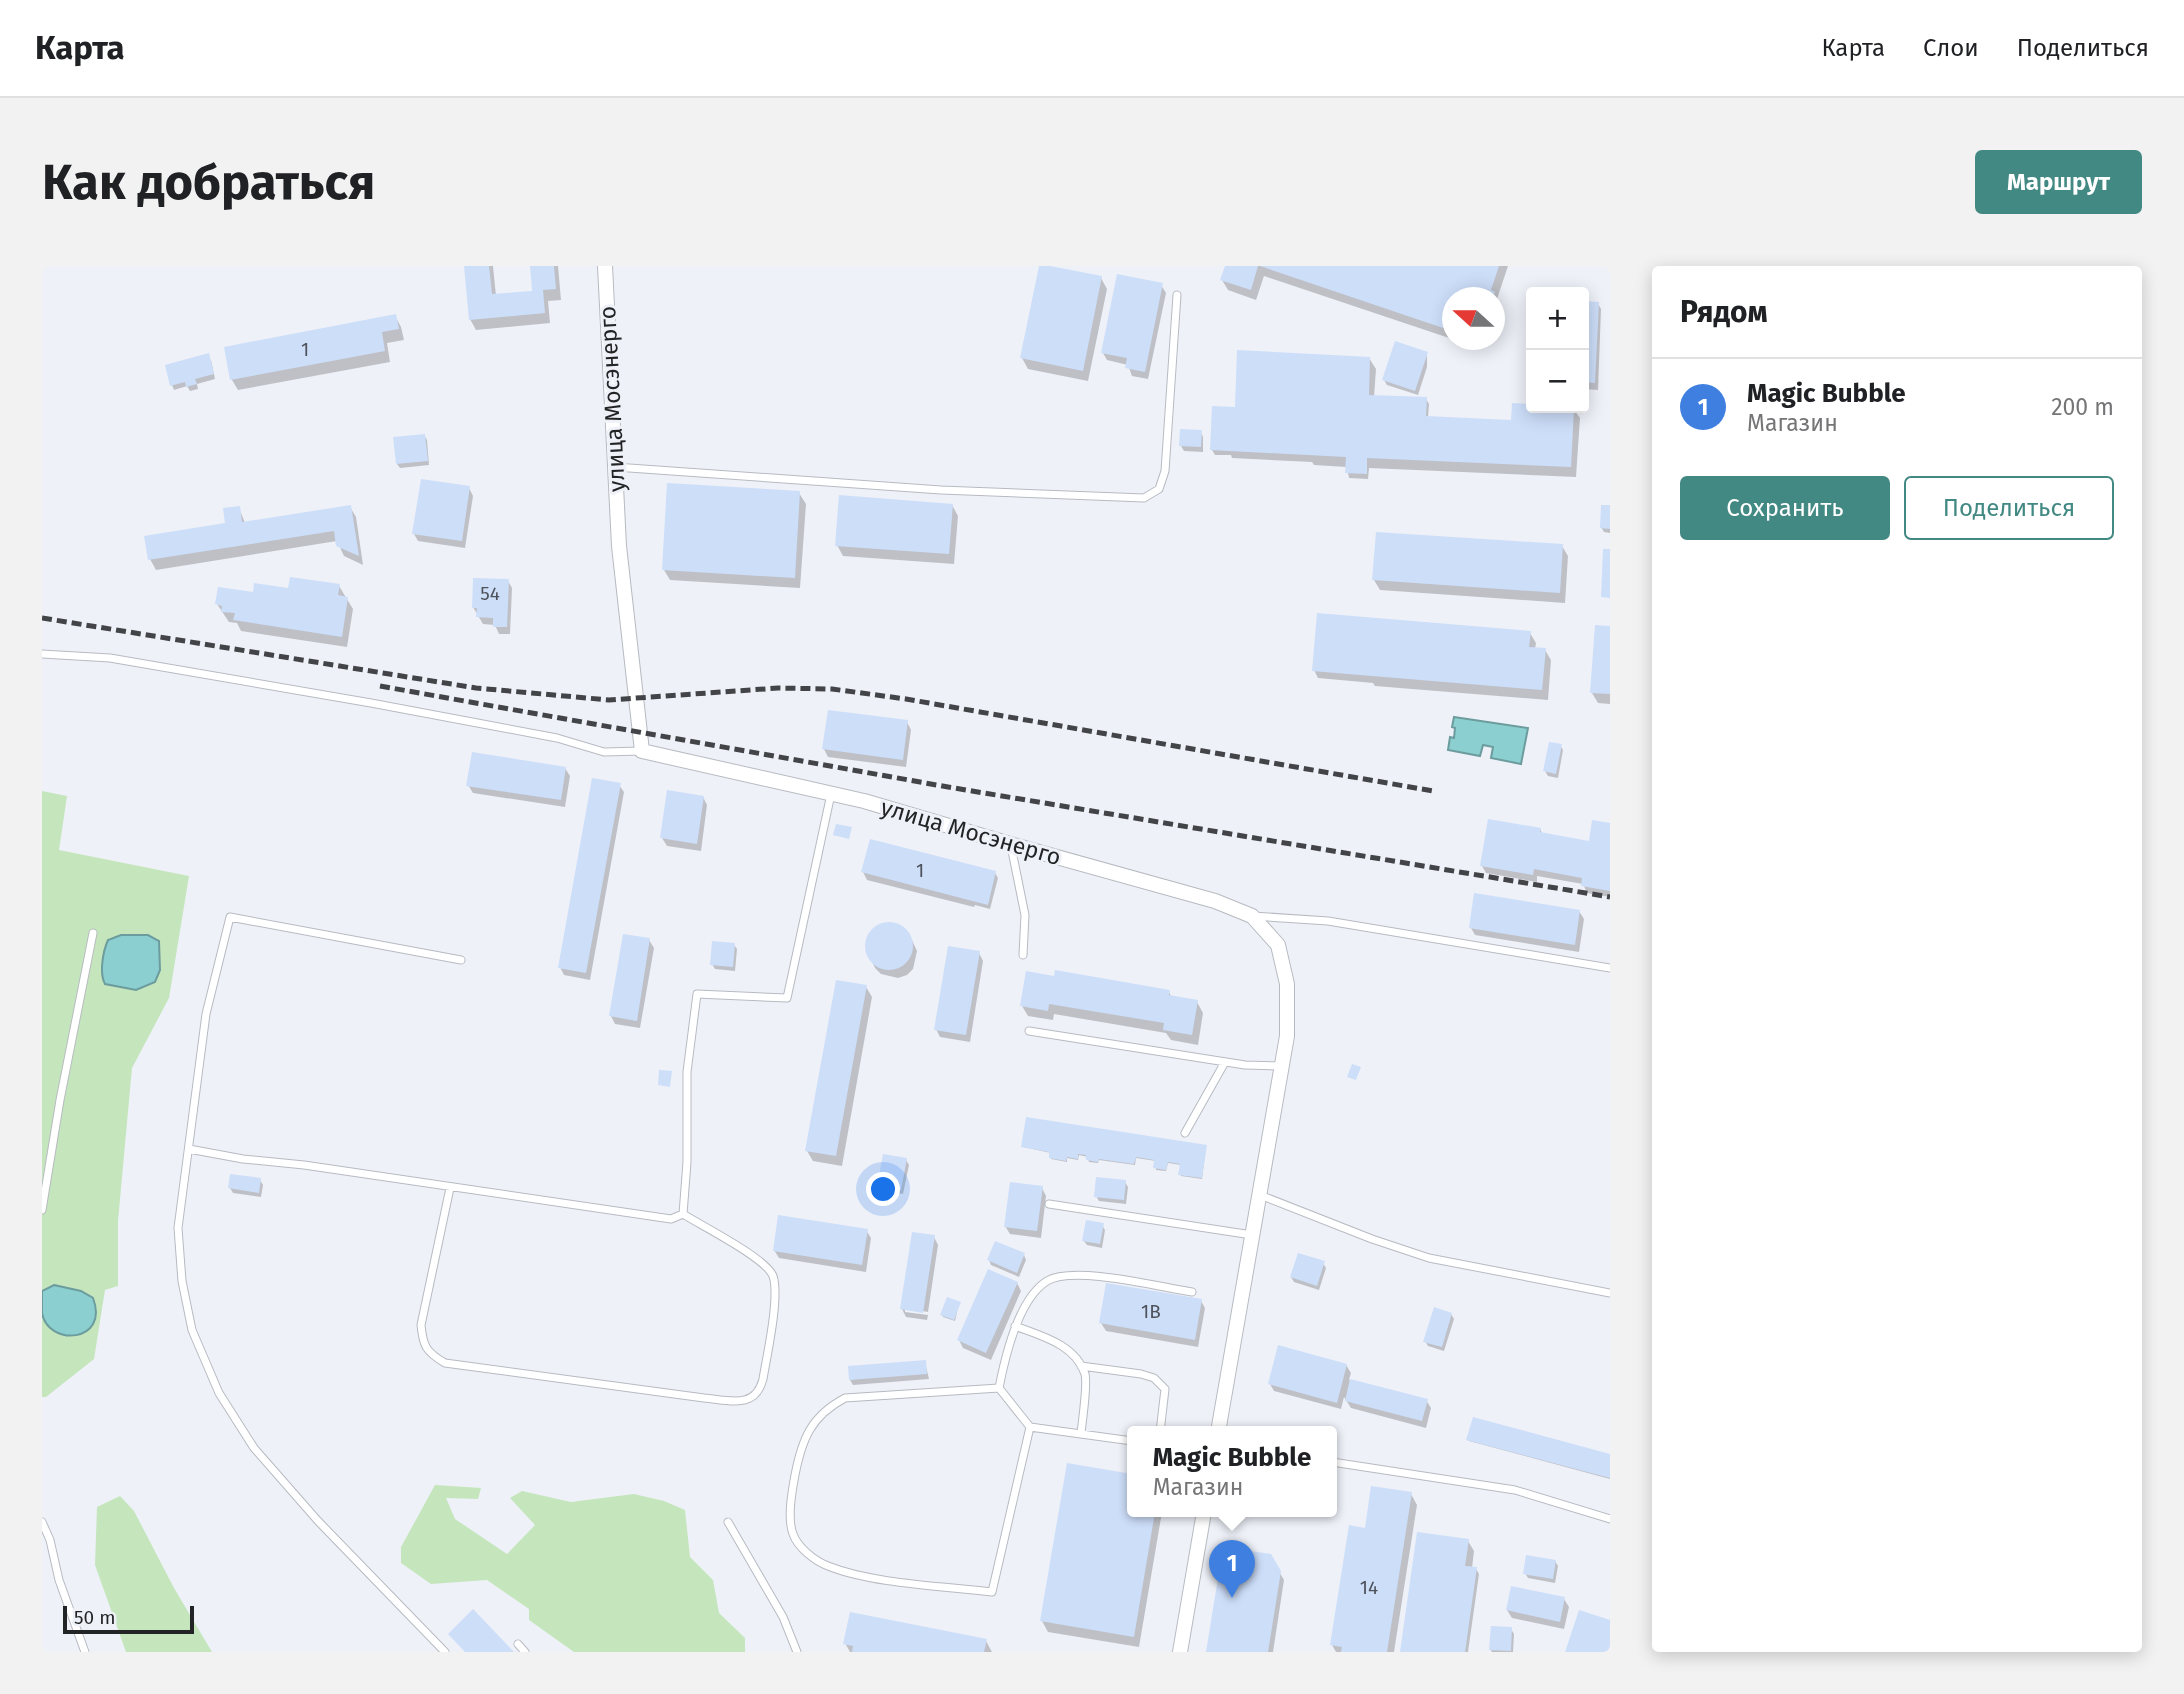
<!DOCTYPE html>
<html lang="ru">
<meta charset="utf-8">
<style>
:root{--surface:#fff;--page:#f2f2f2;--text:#202124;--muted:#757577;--line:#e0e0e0;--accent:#428883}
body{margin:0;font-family:"Fira Sans",sans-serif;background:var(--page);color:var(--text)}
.controls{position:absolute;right:21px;top:21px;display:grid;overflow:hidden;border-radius:7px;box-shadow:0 4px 18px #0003}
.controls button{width:63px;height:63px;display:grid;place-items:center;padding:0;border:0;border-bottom:2px solid var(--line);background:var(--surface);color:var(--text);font:35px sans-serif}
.compass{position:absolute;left:1400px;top:21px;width:63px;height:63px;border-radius:50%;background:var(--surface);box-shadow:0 4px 18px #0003;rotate:291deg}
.scale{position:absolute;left:21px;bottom:18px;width:131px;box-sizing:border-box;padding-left:7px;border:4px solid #232426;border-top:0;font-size:19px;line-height:24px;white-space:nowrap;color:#232426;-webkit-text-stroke:5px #eef1f8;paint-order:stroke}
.you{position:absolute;left:842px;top:924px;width:24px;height:24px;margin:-18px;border:5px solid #fff;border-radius:50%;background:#1a73e8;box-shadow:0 0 0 10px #1a73e833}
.badge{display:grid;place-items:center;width:46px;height:46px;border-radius:50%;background:var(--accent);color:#fff;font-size:23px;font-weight:700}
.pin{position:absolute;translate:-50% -58px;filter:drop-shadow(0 2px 4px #0008)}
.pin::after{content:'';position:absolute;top:37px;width:24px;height:21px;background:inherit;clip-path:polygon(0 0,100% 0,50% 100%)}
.popup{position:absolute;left:1085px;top:1160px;width:210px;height:91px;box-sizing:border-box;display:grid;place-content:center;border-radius:7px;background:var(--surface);filter:drop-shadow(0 2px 5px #0005);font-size:23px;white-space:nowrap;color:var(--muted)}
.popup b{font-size:26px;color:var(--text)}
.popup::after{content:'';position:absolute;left:50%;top:100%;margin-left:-14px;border:14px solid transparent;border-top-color:var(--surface)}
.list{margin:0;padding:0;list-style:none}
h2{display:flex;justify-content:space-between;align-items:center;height:91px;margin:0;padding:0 28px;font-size:30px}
h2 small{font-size:23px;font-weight:400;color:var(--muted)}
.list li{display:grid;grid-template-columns:46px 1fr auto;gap:21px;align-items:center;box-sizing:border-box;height:98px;padding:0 28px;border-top:2px solid var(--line)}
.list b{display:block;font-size:26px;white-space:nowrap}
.list p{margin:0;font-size:23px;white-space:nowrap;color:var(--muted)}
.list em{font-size:23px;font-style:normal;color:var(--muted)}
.actions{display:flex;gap:14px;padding:21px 28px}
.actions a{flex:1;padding:16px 0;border:2px solid var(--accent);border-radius:7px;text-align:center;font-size:24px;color:var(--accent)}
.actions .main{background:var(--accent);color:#fff}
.map{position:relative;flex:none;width:1568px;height:1386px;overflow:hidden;border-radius:7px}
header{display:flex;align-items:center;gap:42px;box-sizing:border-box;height:98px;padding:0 35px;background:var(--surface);border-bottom:2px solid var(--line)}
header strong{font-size:33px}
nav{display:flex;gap:38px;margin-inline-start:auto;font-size:24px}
.intro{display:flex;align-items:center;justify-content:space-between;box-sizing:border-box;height:168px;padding:0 42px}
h1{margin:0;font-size:49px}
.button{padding:18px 32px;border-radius:7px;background:var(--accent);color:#fff;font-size:24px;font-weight:700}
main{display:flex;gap:42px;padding:0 42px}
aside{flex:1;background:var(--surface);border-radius:7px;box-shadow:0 4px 18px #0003}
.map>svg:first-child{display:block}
.green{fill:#c5e6bc}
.water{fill:#8bcfd0;stroke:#6c9c9d;stroke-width:2}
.shadow{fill:#0003}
.building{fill:#cddef9}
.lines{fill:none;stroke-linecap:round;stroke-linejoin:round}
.lane-casing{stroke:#b7bbc1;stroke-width:9}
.street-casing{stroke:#b7bbc1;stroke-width:16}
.lane{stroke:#fff;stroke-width:7}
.street{stroke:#fff;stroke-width:14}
.rail{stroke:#434447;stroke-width:5;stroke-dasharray:10 5;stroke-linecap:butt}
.labels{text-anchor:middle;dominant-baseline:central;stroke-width:6;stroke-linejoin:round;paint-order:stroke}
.number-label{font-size:19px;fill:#4e525b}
.street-label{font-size:23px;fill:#232426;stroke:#eef1f8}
</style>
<header>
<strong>Карта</strong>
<nav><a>Карта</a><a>Слои</a><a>Поделиться</a></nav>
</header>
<div class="intro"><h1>Как добраться</h1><a class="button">Маршрут</a></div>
<main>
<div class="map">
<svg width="1568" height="1386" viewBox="0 0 1568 1386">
<rect width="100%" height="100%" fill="#eef1f8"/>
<path class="green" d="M 0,525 L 25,530 L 17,584 L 147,610 L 127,732 L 90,802 L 76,955 L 76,1020 L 63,1024 L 52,1093 L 4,1131 L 0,1131 Z
M 393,1219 L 439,1222 L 436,1233 L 404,1232 L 413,1253 L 465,1288 L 493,1259 L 468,1232 L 480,1225 L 529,1236 L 592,1228 L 622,1235 L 643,1244 L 648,1291 L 671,1314 L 677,1347 L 703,1372 L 703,1386 L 532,1386 L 487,1354 L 487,1343 L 445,1314 L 389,1318 L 359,1297 L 359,1281 Z
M 78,1230 L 92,1245 L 132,1322 L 170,1386 L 84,1386 L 53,1299 L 55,1241 Z"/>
<path class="water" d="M 1412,451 L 1486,462 L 1479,498 L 1449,492 L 1451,481 L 1441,479 L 1438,490 L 1406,484 L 1408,471 L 1412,472 L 1413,462 L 1410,461 Z
M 79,669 L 106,669 L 117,675 L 118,704 L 113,716 L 94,724 L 63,718 C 57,707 61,685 66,674 Z
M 12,1019 L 39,1025 L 51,1032 C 68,1077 6,1081 0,1047 C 0,1040 0,1032 0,1025 Z"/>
<path class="shadow" d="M 424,0 L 451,0 L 454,30 L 492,26 L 490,0 L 516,0 L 519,34 L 506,35 L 508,57 L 434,64 L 428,53 Z
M 999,0 L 1059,12 L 1065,23 L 1046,115 L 986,103 L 980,92 Z
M 1184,0 L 1466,0 L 1455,33 L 1458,38 L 1455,45 L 1452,44 L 1452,32 L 1410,32 L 1410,73 L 1222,10 L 1214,34 L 1186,24 L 1180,14 Z
M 1119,19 L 1124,27 L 1106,113 L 1090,110 L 1086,99 L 1065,94 L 1061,87 Z
M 1542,37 L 1556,38 L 1559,43 L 1556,124 L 1542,123 Z
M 353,50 L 359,61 L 362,74 L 345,77 L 348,96 L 196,124 L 190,114 L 184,82 Z
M 1413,74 L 1441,74 L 1438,82 Z
M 1385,88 L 1385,101 L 1376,129 L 1345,119 L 1342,114 Z
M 1327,92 L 1334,103 L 1332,131 L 1384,133 L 1387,138 L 1386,152 L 1471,156 L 1471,139 L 1489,140 L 1489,142 L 1531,142 L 1538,152 L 1534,211 L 1327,202 L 1326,213 L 1307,212 L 1305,201 L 1272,199 L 1270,196 L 1190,192 L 1189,189 L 1173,189 L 1170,184 L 1194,142 Z
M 169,94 L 173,113 L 155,118 L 156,123 L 148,125 L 145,120 L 132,124 L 130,119 Z
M 1159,166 L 1161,171 L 1161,186 L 1142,185 L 1139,180 Z
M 382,169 L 385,174 L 387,199 L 358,202 L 355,198 Z
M 427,222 L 431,230 L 423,282 L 376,275 L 372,268 Z
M 757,227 L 764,238 L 758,322 L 628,314 L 622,304 Z
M 910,239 L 916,250 L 912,298 L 801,290 L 795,279 Z
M 308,241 L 314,251 L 321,299 L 302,290 L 295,275 L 114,304 L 108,293 L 185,259 L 197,242 L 203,257 Z
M 1568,241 L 1568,267 L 1562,266 L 1559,261 Z
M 1520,280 L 1526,290 L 1523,337 L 1338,324 L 1332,314 Z
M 466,315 L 470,322 L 468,368 L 457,368 L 453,359 L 441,358 L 431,341 Z
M 297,320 L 311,343 L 305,381 L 199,365 L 195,357 L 187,356 L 175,338 L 212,328 Z
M 1568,362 L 1568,438 L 1556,437 L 1550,427 Z
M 1488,367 L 1494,377 L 1493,383 L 1503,384 L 1509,394 L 1506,434 L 1333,420 L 1331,417 L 1276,412 L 1272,404 Z
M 865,456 L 869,464 L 864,501 L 786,491 L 782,483 Z
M 1518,479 L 1521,484 L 1516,512 L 1506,510 L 1503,505 Z
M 523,502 L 528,510 L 523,541 L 431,527 L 426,519 Z
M 577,519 L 582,526 L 548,714 L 522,709 L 518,701 Z
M 661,531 L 665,539 L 659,585 L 625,580 L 620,572 Z
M 1568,558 L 1568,631 L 1545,627 L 1541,618 L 1495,610 L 1495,616 L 1444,607 L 1440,600 L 1498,563 L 1501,569 L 1548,577 Z
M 821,606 L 953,607 L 956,612 L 948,643 L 933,639 L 932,641 L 825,614 Z
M 1537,645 L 1542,653 L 1537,686 L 1433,669 L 1429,662 Z
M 843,658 L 852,658 L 861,662 L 867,668 L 875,685 L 871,703 L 865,709 L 856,712 L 839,708 L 833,702 L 825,684 L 825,675 L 829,667 L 835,661 Z
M 607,674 L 612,682 L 598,762 L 573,758 L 569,750 Z
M 692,679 L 695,683 L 693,705 L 673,703 L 670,698 Z
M 937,687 L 941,695 L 928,776 L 898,771 L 894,763 Z
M 824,721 L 830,731 L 800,900 L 771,895 L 765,885 Z
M 1127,726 L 1130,732 L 1155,736 L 1161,747 L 1156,779 L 1129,774 L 1124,767 L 1012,748 L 1011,754 L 986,750 L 980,740 Z
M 1164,880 L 1160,913 L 1139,910 L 1139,899 L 1126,897 L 1124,905 L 1114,904 L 1114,895 L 1094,892 L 1093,899 L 1057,894 L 1056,897 L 1047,896 L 1046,891 L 1037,889 L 1036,894 L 1025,892 L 1025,896 L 1009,893 L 1009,887 L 981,881 Z
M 864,894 L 867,899 L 861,928 L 839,924 L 837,920 Z
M 218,914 L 221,919 L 219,931 L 191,927 L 188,922 Z
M 1083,916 L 1086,921 L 1084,938 L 1057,935 L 1054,930 Z
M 1000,922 L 1004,930 L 999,972 L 968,968 L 963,960 Z
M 1060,959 L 1063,964 L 1060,982 L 1045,979 L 1042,975 Z
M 824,964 L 829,972 L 824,1006 L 737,992 L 732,984 Z
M 892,971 L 896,979 L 886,1046 L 863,1042 L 863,1046 L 886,1049 L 885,1054 L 864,1051 L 860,1043 Z
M 982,989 L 984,994 L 977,1011 L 949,999 L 947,994 Z
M 1281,997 L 1284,1002 L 1277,1024 L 1252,1016 L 1249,1011 Z
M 975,1017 L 979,1025 L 949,1094 L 921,1082 L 917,1074 Z
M 1159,1035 L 1163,1042 L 1156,1081 L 1064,1065 L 1059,1057 Z
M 917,1037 L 913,1055 L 901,1051 L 900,1049 Z
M 1409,1048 L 1412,1053 L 1402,1085 L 1386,1080 L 1383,1075 Z
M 883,1096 L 887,1113 L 811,1119 L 808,1114 Z
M 1304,1099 L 1309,1107 L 1307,1114 L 1384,1134 L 1389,1142 L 1384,1162 L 1309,1142 L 1302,1131 L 1299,1143 L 1232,1125 L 1228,1118 Z
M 1426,1174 L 1568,1190 L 1568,1213 L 1427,1175 Z
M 1026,1199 L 1090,1209 L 1090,1246 L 1120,1246 L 1097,1381 L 1006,1366 L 1000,1355 Z
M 1369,1228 L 1375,1239 L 1352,1386 L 1294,1386 L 1290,1379 L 1324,1264 Z
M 1426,1275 L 1432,1285 L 1430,1302 L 1434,1303 L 1437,1308 L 1426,1386 L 1359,1386 Z
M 1228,1290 L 1242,1314 L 1231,1386 L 1166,1386 Z
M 1513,1295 L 1516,1300 L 1513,1317 L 1486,1312 L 1483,1307 Z
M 1522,1333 L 1527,1341 L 1522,1363 L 1470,1352 L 1465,1344 Z
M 1469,1363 L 1472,1368 L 1471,1386 L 1450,1386 L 1448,1383 Z
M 944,1375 L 950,1386 L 808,1386 L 803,1377 Z"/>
<path class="building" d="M 422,0 L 447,0 L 450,28 L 490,25 L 488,0 L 512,0 L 514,23 L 501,24 L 503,47 L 427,54 Z
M 997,0 L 1008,0 L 1060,10 L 1041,105 L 978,92 Z
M 1183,0 L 1216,0 L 1209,24 L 1178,14 Z
M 1218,0 L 1457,0 L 1449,24 L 1453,26 L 1451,32 L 1410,32 L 1410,65 Z
M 1075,8 L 1121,17 L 1103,106 L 1083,102 L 1085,92 L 1059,87 Z
M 1542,35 L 1557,36 L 1553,117 L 1542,116 Z
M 354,48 L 357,63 L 340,66 L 343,85 L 188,114 L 182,81 Z
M 1353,75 L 1386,86 L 1373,125 L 1340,114 Z
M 1195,84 L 1328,91 L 1327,129 L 1385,131 L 1384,150 L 1469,154 L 1470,137 L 1489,138 L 1489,142 L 1532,142 L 1529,201 L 1325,192 L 1325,208 L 1303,207 L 1304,191 L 1168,184 L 1170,140 L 1193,141 Z
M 167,87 L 172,108 L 153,113 L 155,118 L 144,121 L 143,116 L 128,120 L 123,99 Z
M 1138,163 L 1160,164 L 1159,181 L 1137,180 Z
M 383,168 L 386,195 L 354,198 L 351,171 Z
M 379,213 L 428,220 L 420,275 L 370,268 Z
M 625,217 L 758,225 L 753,312 L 620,304 Z
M 797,229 L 911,238 L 907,288 L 793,280 Z
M 309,239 L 317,290 L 294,280 L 292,265 L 106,294 L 102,270 L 183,257 L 181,242 L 198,240 L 200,256 Z
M 1559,239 L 1568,239 L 1568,263 L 1558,262 Z
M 1334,266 L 1521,278 L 1518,327 L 1330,314 Z
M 1561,283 L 1568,283 L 1568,332 L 1559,331 Z
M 248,311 L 298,318 L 296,329 L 306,331 L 300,371 L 191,354 L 193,347 L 179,346 L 180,340 L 173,338 L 176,321 L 211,326 L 212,317 L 246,322 Z
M 431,312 L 467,313 L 465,361 L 451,361 L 451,352 L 434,351 L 435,342 L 430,342 Z
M 1275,347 L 1489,365 L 1487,381 L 1504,382 L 1500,424 L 1270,405 Z
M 1553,359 L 1568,360 L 1568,428 L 1548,427 Z
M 786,444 L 866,454 L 861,494 L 780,483 Z
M 1507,476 L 1520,478 L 1514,508 L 1501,505 Z
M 430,486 L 524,501 L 519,534 L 424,520 Z
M 550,512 L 579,517 L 544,707 L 516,702 Z
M 625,524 L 662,530 L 655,578 L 618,572 Z
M 1446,553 L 1499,562 L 1498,566 L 1547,575 L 1550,554 L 1568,557 L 1568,625 L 1539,620 L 1540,612 L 1492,603 L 1491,609 L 1438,600 Z
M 794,558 L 810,561 L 807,573 L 791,569 Z
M 828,573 L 954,605 L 946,639 L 819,606 Z
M 1432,627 L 1538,644 L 1533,679 L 1427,662 Z
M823 680a24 24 0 1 1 48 0a24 24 0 1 1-48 0Z
M 581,668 L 608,672 L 595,755 L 567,750 Z
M 670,675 L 693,677 L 691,701 L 668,699 Z
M 906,680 L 938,685 L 924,769 L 892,764 Z
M 1013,704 L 1128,724 L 1127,729 L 1156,734 L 1150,769 L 1121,764 L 1122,757 L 1007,738 L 1006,745 L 978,740 L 984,705 L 1012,710 Z
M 794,714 L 825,719 L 794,890 L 763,885 Z
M 1310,798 L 1319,801 L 1314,814 L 1305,811 Z
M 617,804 L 630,805 L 628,821 L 616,819 Z
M 984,851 L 1165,879 L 1160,912 L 1136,909 L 1138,898 L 1126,896 L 1124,904 L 1111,902 L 1112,894 L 1094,891 L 1092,898 L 1057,893 L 1056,896 L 1044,894 L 1044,889 L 1036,888 L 1036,893 L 1025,891 L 1024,895 L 1007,892 L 1007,886 L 979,881 Z
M 841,888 L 865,892 L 859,924 L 835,920 Z
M 188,908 L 219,912 L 217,927 L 186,922 Z
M 1054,911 L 1084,914 L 1082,934 L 1052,931 Z
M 968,916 L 1001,920 L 995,965 L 962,961 Z
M 736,949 L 826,963 L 820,999 L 731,985 Z
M 1044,954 L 1062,957 L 1058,978 L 1040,975 Z
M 870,966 L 893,969 L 881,1047 L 858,1043 Z
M 953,975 L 983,987 L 975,1007 L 945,994 Z
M 1256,987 L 1283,995 L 1275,1020 L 1248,1011 Z
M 946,1003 L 976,1016 L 944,1087 L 915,1074 Z
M 1064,1017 L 1160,1033 L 1153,1074 L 1057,1057 Z
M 905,1031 L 919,1036 L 912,1054 L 898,1049 Z
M 1392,1041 L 1410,1047 L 1400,1081 L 1381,1076 Z
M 1236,1079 L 1305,1098 L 1295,1137 L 1226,1118 Z
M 884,1094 L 885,1108 L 807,1114 L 806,1100 Z
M 1308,1113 L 1386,1133 L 1380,1155 L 1303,1135 Z
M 1431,1151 L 1568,1188 L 1568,1212 L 1424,1174 Z
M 1025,1197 L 1090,1208 L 1090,1246 L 1113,1246 L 1092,1371 L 998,1355 Z
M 1329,1220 L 1370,1226 L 1345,1386 L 1299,1386 L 1300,1381 L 1288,1379 L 1307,1259 L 1323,1262 Z
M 1375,1266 L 1427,1273 L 1423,1300 L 1435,1301 L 1423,1386 L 1358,1386 Z
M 1181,1281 L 1229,1288 L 1239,1305 L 1226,1386 L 1164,1386 Z
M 1484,1289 L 1514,1294 L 1511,1313 L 1481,1308 Z
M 1469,1320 L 1523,1331 L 1518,1356 L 1464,1344 Z
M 431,1343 L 472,1386 L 423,1386 L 406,1368 Z
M 1537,1344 L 1568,1354 L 1568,1386 L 1523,1386 Z
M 808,1346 L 945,1373 L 942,1386 L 810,1386 L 811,1380 L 801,1378 Z
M 1449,1360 L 1470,1361 L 1469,1385 L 1447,1384 Z"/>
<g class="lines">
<defs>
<path id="lane" d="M 573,201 L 899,224 L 1102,232 L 1117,223 L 1123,205 L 1135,29
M 0,388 L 68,392 L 329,437 L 515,472 L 562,486 L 600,485
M 969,580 L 983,649 L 981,689
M 1211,650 L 1286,655 L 1568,702
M 987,765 L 1203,799 L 1240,800
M 1143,867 L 1183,796
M 147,883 L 201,893 L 262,899 L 629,953 L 641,948
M 408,922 L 379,1059 C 381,1080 384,1086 403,1097 L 662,1132 C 687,1134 713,1144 721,1113 C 725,1089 738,1031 731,1010 C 724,992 660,960 641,948
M 1218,929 L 1330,973 L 1387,992 L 1568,1027
M 1007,938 L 1210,969
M 0,944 L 18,834 L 51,667
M 641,948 L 645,896 L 645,806 L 655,728 L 745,732 L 789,528
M 973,1060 C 999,1070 1033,1078 1043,1108 C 1046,1119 1040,1155 1039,1168
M 1039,1100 L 1099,1108 L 1112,1112 L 1123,1123 L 1118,1166
M 957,1122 L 803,1132 C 769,1150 760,1173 753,1209 C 750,1225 745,1252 751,1268 C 756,1282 773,1295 786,1300 C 831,1318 901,1320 950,1326 L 988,1161 L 957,1122 C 963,1091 976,1033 1005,1015 C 1032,999 1117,1021 1150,1026
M 988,1161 L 1090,1175
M 1290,1196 L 1473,1224 L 1568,1253
M 0,1256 L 8,1274 L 17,1314 L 43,1386
M 686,1256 L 741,1351 L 755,1386
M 476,1378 L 483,1386
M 403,1386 L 276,1255 L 212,1182 L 177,1127 L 150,1064 L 140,1015 L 136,962 L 164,748 L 188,651 L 419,694"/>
<path id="street" d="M 563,0 L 577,280 L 600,485 L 822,535 L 968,578 L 1173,635 L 1210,650 L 1236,679 L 1245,718 L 1245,770 L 1176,1166
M 1138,1386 L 1162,1246"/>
</defs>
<use href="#lane" class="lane-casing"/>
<use href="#street" class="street-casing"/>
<use href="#lane" class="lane"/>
<use href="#street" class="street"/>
<path class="rail" d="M 0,352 L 434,422 L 567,434 L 736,422 L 790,423 L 864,433 L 1391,525
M 338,420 L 906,521 L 1568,631"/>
</g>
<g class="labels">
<g class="number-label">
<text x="263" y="83">1</text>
<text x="448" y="327">54</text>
<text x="878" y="604">1</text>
<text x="1109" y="1045">1В</text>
<text x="1327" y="1321">14</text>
</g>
<g class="street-label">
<text transform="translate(570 133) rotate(-93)">улица Мосэнерго</text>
<text transform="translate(929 566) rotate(16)">улица Мосэнерго</text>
</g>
</g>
</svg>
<div class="controls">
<button>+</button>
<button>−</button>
</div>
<svg class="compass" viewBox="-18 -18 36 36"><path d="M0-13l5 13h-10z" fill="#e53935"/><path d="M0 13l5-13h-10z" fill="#757577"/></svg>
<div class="scale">50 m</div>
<div class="you"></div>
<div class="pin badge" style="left:1190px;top:1332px;background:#3f7fe0">1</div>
<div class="popup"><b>Magic Bubble</b>Магазин</div>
</div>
<aside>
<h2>Рядом<small></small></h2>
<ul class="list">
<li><span class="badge" style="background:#3f7fe0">1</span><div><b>Magic Bubble</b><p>Магазин</p></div><em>200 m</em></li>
</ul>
<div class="actions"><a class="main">Сохранить</a><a>Поделиться</a></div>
</aside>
</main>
